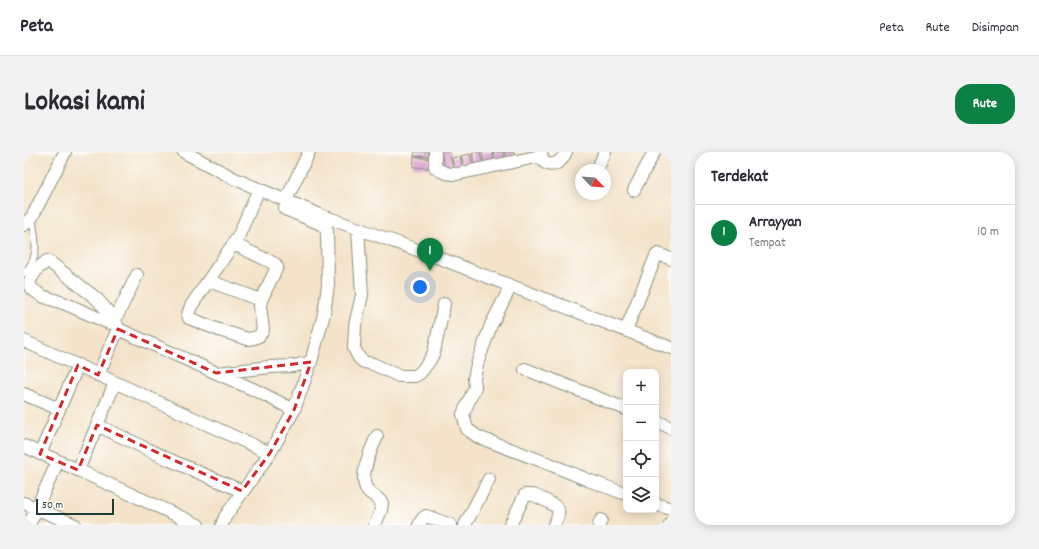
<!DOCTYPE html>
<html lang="id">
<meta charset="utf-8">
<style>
:root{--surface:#fff;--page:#f2f2f3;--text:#2b2b33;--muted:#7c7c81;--line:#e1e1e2;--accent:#0b8043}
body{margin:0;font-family:Dekko,sans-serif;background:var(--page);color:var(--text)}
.controls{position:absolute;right:12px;bottom:12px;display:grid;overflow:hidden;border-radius:8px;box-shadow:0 2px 10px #0003}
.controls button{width:36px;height:36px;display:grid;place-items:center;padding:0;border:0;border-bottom:1px solid var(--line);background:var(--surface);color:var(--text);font:20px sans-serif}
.compass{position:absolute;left:551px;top:12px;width:36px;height:36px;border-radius:50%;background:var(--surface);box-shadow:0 2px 10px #0003;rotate:115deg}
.scale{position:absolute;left:12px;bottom:10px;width:78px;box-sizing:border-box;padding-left:4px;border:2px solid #1f3d34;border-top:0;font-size:11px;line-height:14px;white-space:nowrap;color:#1f3d34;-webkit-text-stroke:3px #fdfcf7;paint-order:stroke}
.you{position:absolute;left:396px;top:135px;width:14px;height:14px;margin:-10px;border:3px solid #fff;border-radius:50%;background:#1a73e8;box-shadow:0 0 0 6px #1a73e833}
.badge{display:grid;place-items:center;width:26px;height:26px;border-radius:50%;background:var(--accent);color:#fff;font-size:13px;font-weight:700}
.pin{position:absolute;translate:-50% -33px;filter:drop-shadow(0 1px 2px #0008)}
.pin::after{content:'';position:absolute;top:21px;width:14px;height:12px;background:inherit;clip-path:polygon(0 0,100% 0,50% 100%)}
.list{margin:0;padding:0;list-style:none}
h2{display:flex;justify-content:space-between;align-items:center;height:52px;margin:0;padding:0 16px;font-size:17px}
h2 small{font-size:13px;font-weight:400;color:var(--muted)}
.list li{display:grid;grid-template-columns:26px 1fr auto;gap:12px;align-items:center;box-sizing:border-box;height:56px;padding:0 16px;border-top:1px solid var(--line)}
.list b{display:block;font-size:15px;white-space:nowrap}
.list p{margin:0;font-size:13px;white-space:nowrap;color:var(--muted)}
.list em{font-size:13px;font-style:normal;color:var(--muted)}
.icon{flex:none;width:22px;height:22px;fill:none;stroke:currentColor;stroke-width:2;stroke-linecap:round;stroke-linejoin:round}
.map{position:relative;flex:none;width:647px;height:373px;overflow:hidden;border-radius:16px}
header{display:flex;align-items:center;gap:24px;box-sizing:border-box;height:56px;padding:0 20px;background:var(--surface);border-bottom:1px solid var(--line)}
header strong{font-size:19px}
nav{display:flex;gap:22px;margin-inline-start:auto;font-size:14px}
.intro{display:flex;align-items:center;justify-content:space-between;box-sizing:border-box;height:96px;padding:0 24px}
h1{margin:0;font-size:28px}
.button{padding:10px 18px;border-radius:16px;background:var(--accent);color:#fff;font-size:14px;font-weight:700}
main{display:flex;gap:24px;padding:0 24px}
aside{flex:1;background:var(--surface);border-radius:16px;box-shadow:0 2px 10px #0003}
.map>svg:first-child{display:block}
.building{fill:#dba2d4}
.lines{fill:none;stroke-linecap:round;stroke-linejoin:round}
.lane-casing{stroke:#8a907e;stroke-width:8}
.street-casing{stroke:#8a907e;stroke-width:14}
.lane{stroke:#fff;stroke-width:6}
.street{stroke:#fff;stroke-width:12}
.marked{fill:none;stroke:#d62828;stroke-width:3;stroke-dasharray:8 5;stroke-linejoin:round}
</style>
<header>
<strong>Peta</strong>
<nav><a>Peta</a><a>Rute</a><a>Disimpan</a></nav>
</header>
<div class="intro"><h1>Lokasi kami</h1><a class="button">Rute</a></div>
<main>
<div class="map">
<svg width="647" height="373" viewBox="0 0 647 373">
<rect width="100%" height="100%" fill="#fdfcf7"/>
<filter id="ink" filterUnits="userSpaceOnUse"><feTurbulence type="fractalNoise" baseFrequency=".025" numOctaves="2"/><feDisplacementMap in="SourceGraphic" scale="8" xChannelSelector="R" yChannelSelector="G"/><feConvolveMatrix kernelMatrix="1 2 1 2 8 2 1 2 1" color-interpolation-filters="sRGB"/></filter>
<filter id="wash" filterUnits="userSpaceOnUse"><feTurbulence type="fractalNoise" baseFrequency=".012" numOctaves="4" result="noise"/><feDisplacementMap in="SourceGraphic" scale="16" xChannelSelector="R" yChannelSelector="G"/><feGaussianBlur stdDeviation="0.9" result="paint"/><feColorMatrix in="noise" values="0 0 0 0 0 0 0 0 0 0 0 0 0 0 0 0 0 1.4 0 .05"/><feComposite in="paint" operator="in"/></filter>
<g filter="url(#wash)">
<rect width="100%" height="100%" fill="#f4e3c9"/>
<g id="blocks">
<path class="building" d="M 391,0 L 406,0 L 406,5 L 390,4 Z
M 417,0 L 425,0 L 430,19 L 422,21 Z
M 451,0 L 456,0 L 459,13 L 451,15 L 448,1 Z
M 458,0 L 468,0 L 470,11 L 461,13 Z
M 469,0 L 479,0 L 480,8 L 472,10 Z
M 480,0 L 490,0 L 491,5 L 482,8 Z
M 446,2 L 450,16 L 441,18 L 437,4 Z
M 436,4 L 439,18 L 431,20 L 428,6 Z
M 390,5 L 405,7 L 405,16 L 389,15 Z"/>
</g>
</g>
<g filter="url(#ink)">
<use href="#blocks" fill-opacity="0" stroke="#8a907e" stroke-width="1"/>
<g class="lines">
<defs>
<path id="lane" d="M 0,121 C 17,106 11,85 8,65"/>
<path id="street" d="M 160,0 L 211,27 L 296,63 L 410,104 L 647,196
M 411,0 L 411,15 C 418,21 424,22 433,22 L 516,4
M 517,0 L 518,8 C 528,18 537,10 542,0
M 573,18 L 581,0
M 610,38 L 630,0
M 262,48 L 285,0
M 0,73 L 8,65 L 41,0
M 334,77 L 338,143 L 331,173 L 330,196 L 335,206 L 340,210 L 349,212 L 375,224 L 391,224 L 396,221 L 406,208 L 410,200 L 420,152
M 210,92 L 251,112 L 253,115 L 237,148 L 236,154 L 239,178 L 235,184 L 230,186 L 224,187 L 195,178 L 165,166 L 164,162 L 167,154 L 214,85 L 235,37
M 185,129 L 237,148
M 487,134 L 467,173 L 453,212 L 450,227 L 451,235 L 439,262 L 443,277 L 454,285 L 523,311 L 564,328 L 602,342
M 94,177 L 233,239 L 270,258
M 602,178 L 632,104 L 634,102 L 647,107
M 0,189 L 246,301
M 501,217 L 602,257
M 193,221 L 246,215 L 269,214 L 287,210
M 74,223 L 94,177 L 91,168 L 73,147 L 27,111 L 23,109 L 13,117 L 8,125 L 6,128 L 6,134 L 8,137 L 18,144 L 42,152 L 85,171 L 91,168 L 113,123
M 91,231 L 54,318 L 174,373
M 0,242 L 35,257
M 632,269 L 647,276
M 73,273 L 146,308 L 218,339
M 0,294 L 34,309
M 16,302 L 54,213
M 0,351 L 51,373
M 632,352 L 647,357
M 5,373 L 34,309 L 54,318
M 198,373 L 201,365 L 246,301 L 270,258 L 287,210 L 300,162 L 304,133 L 303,78 L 297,72 L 261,57
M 351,373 L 357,358 L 358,351 C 354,345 345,342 342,336 C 335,322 348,296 353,284
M 395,373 L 399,366 L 402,364 L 427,373
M 441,373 L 465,327
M 486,373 L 501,343 C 503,343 506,343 508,343 C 513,344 532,353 534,357 C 536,363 532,368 530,373
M 575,373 L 577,368
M 646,373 L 647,372"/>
</defs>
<use href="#lane" class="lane-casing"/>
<use href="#street" class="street-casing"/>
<use href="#lane" class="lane"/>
<use href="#street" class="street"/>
</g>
</g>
<path class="marked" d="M 94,177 L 192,221 L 287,210 L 270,258 L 246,301 L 218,339 L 73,273 L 54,318 L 16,302 L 54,213 L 74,223 Z"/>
</svg>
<div class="controls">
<button>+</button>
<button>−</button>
<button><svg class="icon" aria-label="locate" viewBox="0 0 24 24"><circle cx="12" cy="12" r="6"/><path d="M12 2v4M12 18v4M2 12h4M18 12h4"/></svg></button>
<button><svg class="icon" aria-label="layers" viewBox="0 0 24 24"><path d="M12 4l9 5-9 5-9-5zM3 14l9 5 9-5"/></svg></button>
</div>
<svg class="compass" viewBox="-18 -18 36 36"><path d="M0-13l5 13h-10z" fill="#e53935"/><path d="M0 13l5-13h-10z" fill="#7c7c81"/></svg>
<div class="scale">50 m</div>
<div class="you"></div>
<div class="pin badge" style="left:406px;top:119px">1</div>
</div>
<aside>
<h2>Terdekat<small></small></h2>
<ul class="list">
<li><span class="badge">1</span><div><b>Arrayyan</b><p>Tempat</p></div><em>10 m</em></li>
</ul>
</aside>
</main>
